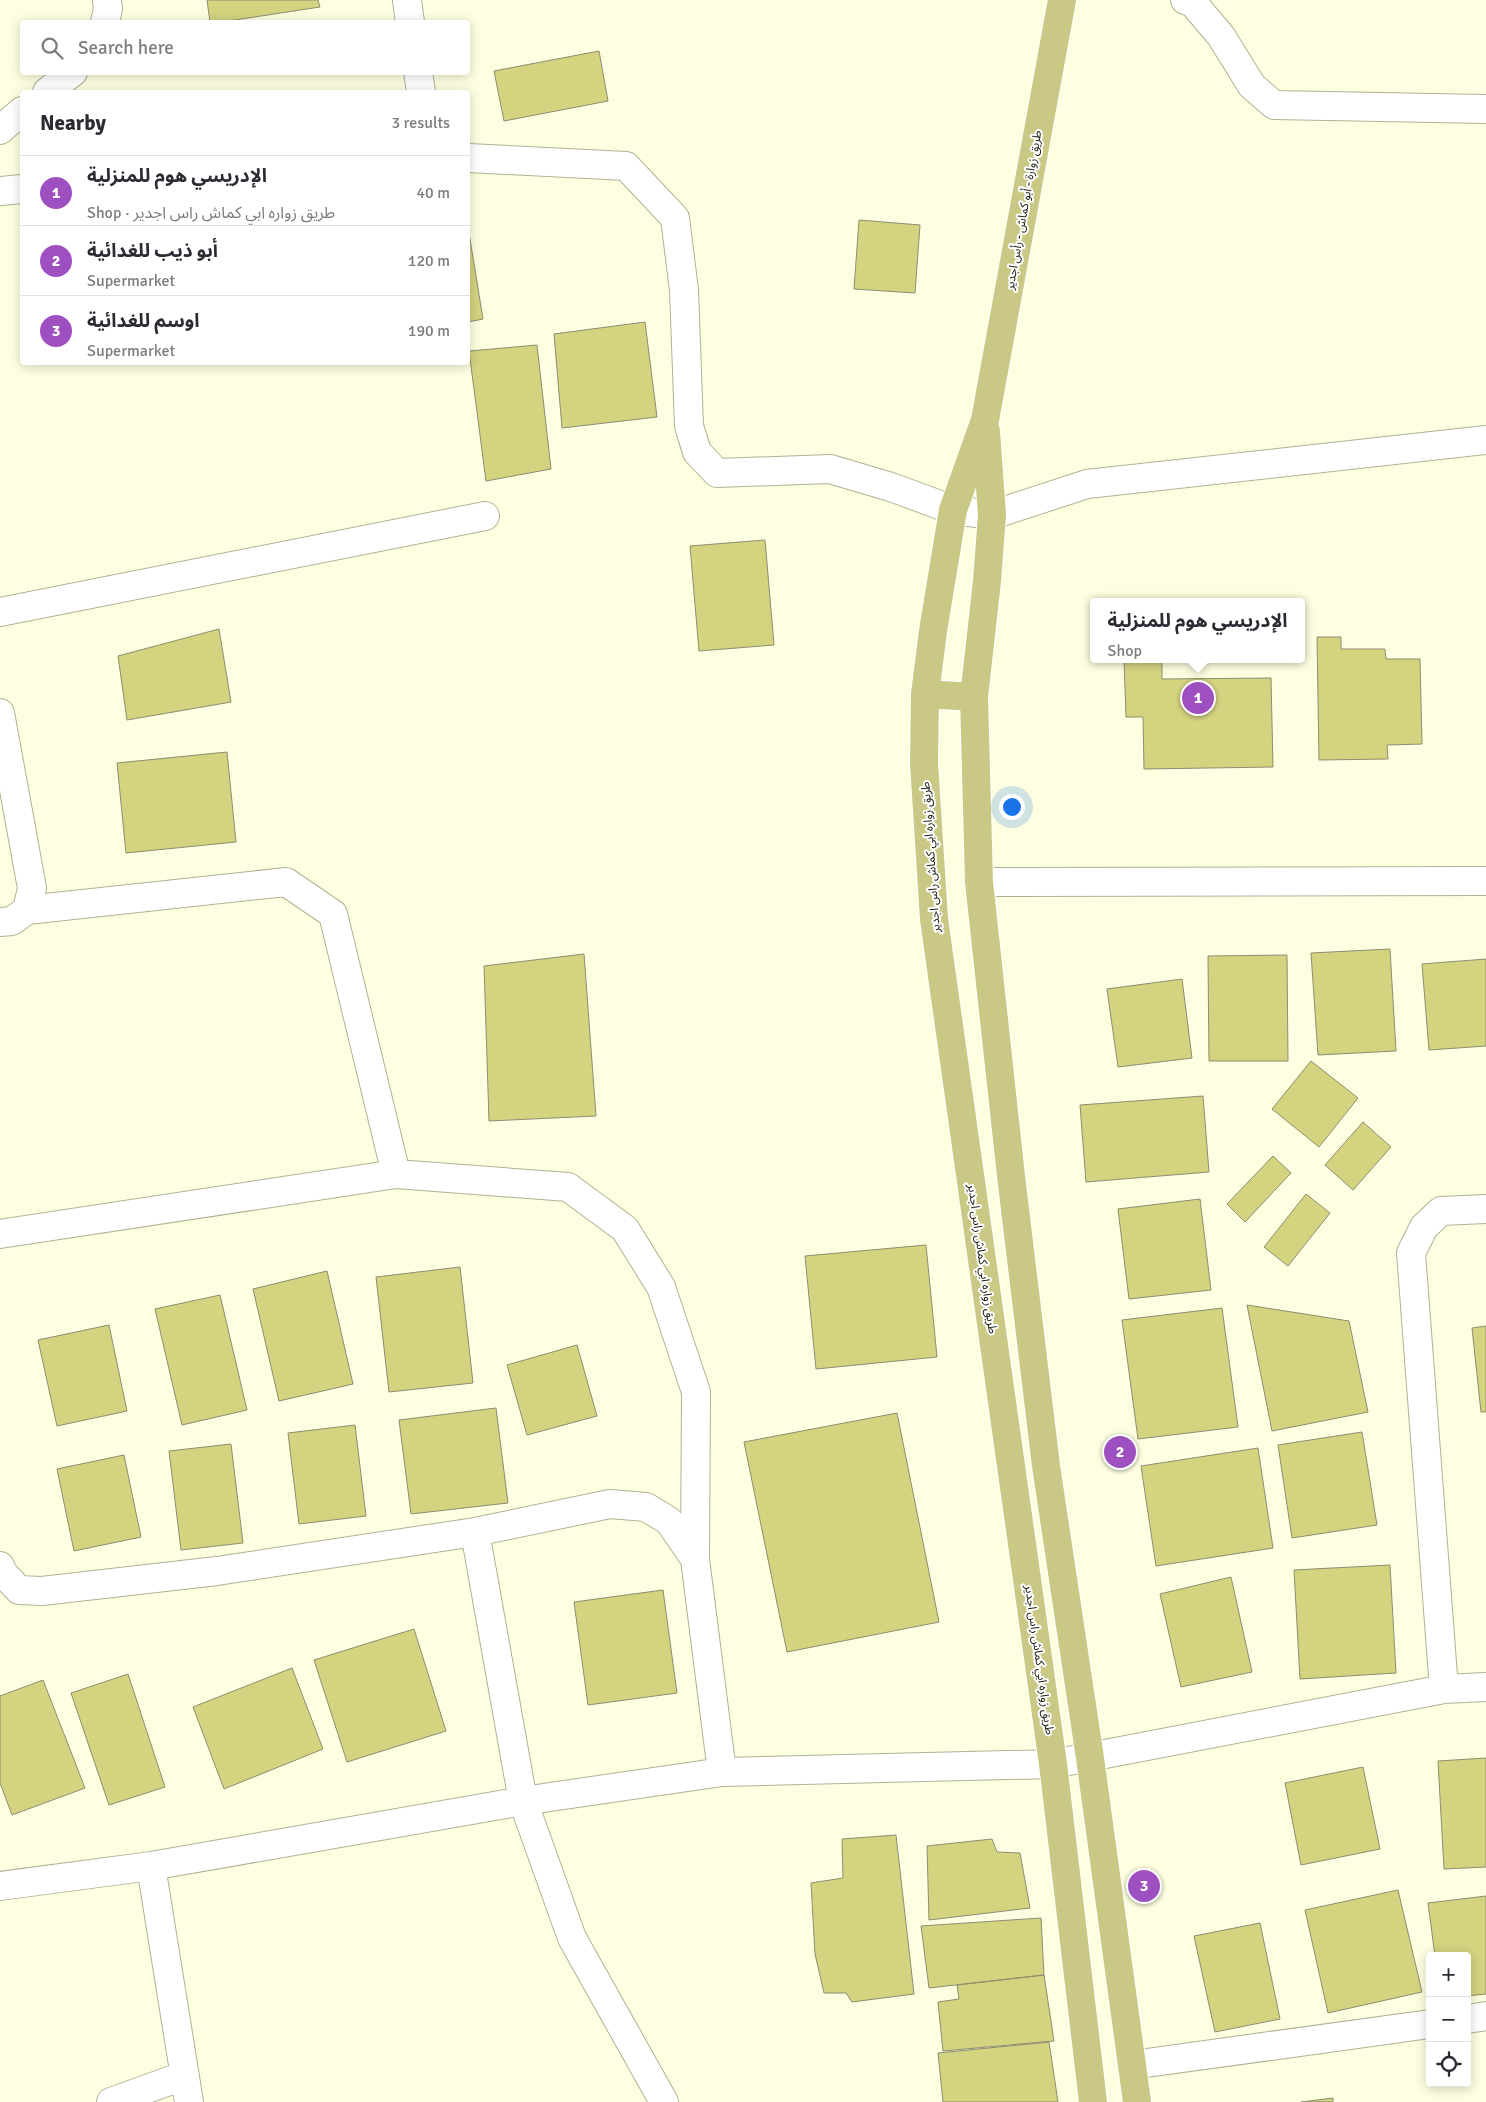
<!DOCTYPE html>
<meta charset="utf-8">
<style>
:root{--surface:#fff;--page:#f2f2f3;--text:#2b2b33;--muted:#7c7c81;--line:#e1e1e2;--accent:#9e4fc0}
body{margin:0;font-family:Signika,"Noto Sans Arabic",sans-serif;background:var(--page);color:var(--text)}
.controls{position:absolute;right:15px;bottom:15px;display:grid;overflow:hidden;border-radius:5px;box-shadow:0 2px 12px #0003}
.controls button{width:45px;height:45px;display:grid;place-items:center;padding:0;border:0;border-bottom:1px solid var(--line);background:var(--surface);color:var(--text);font:25px sans-serif}
.you{position:absolute;left:1011px;top:806px;width:18px;height:18px;margin:-12px;border:4px solid #fff;border-radius:50%;background:#1a73e8;box-shadow:0 0 0 8px #1a73e833}
.badge{display:grid;place-items:center;width:32px;height:32px;border-radius:50%;background:var(--accent);color:#fff;font-size:16px;font-weight:700}
.pin{position:absolute;translate:-50% -50%;border:2px solid #fff;box-shadow:0 1px 5px #0006}
.popup{position:absolute;left:1090px;top:598px;width:215px;height:65px;box-sizing:border-box;display:grid;place-content:center;border-radius:5px;background:var(--surface);filter:drop-shadow(0 1px 4px #0005);font-size:16px;white-space:nowrap;color:var(--muted)}
.popup b{font-size:19px;color:var(--text)}
.popup::after{content:'';position:absolute;left:50%;top:100%;margin-left:-10px;border:10px solid transparent;border-top-color:var(--surface)}
.list{margin:0;padding:0;list-style:none}
h2{display:flex;justify-content:space-between;align-items:center;height:65px;margin:0;padding:0 20px;font-size:21px}
h2 small{font-size:16px;font-weight:400;color:var(--muted)}
.list li{display:grid;grid-template-columns:32px 1fr auto;gap:15px;align-items:center;box-sizing:border-box;height:70px;padding:0 20px;border-top:1px solid var(--line)}
.list b{display:block;font-size:19px;white-space:nowrap}
.list p{margin:0;font-size:16px;white-space:nowrap;color:var(--muted)}
.list em{font-size:16px;font-style:normal;color:var(--muted)}
.icon{flex:none;width:28px;height:28px;fill:none;stroke:currentColor;stroke-width:2;stroke-linecap:round;stroke-linejoin:round}
.map{position:relative;flex:none;width:1486px;height:2102px;overflow:hidden}
.search{position:absolute;background:var(--surface);box-shadow:0 2px 12px #0003;left:20px;top:20px;width:450px;height:55px;display:flex;align-items:center;gap:12px;box-sizing:border-box;padding:0 18px;border-radius:5px;color:var(--muted);font-size:19px}
.panel{position:absolute;background:var(--surface);box-shadow:0 2px 12px #0003;left:20px;top:90px;width:450px;height:275px;border-radius:5px}
.map>svg:first-child{display:block}
.building{fill:#d4d380;stroke:#8d8d71}
.lines{fill:none;stroke-linecap:round;stroke-linejoin:round}
.street-casing{stroke:#b1b194;stroke-width:30}
.primary-casing{stroke:#fff;stroke-width:30}
.street{stroke:#fff;stroke-width:28}
.primary{stroke:#cac885;stroke-width:28}
.labels{text-anchor:middle;dominant-baseline:central;stroke-width:4;stroke-linejoin:round;paint-order:stroke}
.street-label{font-size:12px;fill:#1a1a0f;stroke:#fff}
</style>
<div class="map">
<svg width="1486" height="2102" viewBox="0 0 1486 2102">
<rect width="100%" height="100%" fill="#fefee0"/>
<path class="building" d="M 207,0 L 318,0 L 320,7 L 222,22 L 210,22 Z
M 599,51 L 608,101 L 504,121 L 494,71 Z
M 859,220 L 920,225 L 915,293 L 854,289 Z
M 468,233 L 469,233 L 483,319 L 468,322 Z
M 645,322 L 657,417 L 562,428 L 554,334 Z
M 537,345 L 551,469 L 486,481 L 469,351 Z
M 765,540 L 774,645 L 699,651 L 690,546 Z
M 219,629 L 231,702 L 127,720 L 118,656 Z
M 1317,637 L 1341,637 L 1341,649 L 1385,649 L 1386,659 L 1420,659 L 1422,744 L 1387,745 L 1388,759 L 1319,760 Z
M 1124,659 L 1162,659 L 1162,679 L 1271,678 L 1273,767 L 1144,769 L 1143,717 L 1126,717 Z
M 227,752 L 236,842 L 126,853 L 117,763 Z
M 1390,949 L 1396,1051 L 1318,1055 L 1311,953 Z
M 584,954 L 596,1116 L 489,1121 L 484,966 Z
M 1287,955 L 1288,1061 L 1209,1061 L 1208,956 Z
M 1486,959 L 1486,1046 L 1429,1050 L 1422,964 Z
M 1182,979 L 1192,1058 L 1118,1067 L 1107,989 Z
M 1311,1061 L 1358,1098 L 1319,1147 L 1272,1109 Z
M 1203,1096 L 1209,1172 L 1086,1182 L 1080,1105 Z
M 1363,1122 L 1391,1147 L 1353,1190 L 1325,1165 Z
M 1273,1156 L 1291,1173 L 1245,1222 L 1227,1204 Z
M 1306,1194 L 1330,1213 L 1288,1266 L 1264,1247 Z
M 1200,1199 L 1211,1290 L 1129,1299 L 1118,1209 Z
M 926,1245 L 937,1357 L 816,1369 L 805,1256 Z
M 460,1267 L 473,1383 L 389,1392 L 376,1277 Z
M 327,1271 L 353,1384 L 279,1401 L 253,1289 Z
M 220,1295 L 247,1410 L 182,1425 L 155,1309 Z
M 1247,1305 L 1349,1321 L 1368,1412 L 1272,1431 Z
M 1222,1308 L 1238,1427 L 1138,1439 L 1122,1320 Z
M 109,1325 L 127,1411 L 57,1426 L 38,1340 Z
M 1486,1326 L 1486,1412 L 1481,1412 L 1472,1328 Z
M 577,1345 L 597,1416 L 527,1435 L 507,1365 Z
M 496,1408 L 508,1503 L 411,1514 L 399,1420 Z
M 897,1413 L 939,1622 L 787,1652 L 744,1442 Z
M 355,1425 L 366,1516 L 299,1524 L 288,1433 Z
M 1362,1432 L 1377,1525 L 1292,1538 L 1278,1445 Z
M 231,1444 L 243,1543 L 181,1550 L 169,1451 Z
M 1258,1448 L 1273,1548 L 1156,1566 L 1141,1466 Z
M 124,1455 L 141,1537 L 74,1551 L 57,1469 Z
M 1390,1565 L 1396,1673 L 1300,1679 L 1294,1570 Z
M 1231,1577 L 1252,1672 L 1181,1687 L 1160,1594 Z
M 663,1590 L 677,1693 L 588,1705 L 574,1602 Z
M 414,1629 L 446,1731 L 347,1762 L 314,1660 Z
M 292,1668 L 323,1749 L 224,1789 L 193,1707 Z
M 128,1674 L 165,1787 L 109,1805 L 71,1693 Z
M 43,1680 L 85,1788 L 12,1815 L 0,1783 L 0,1696 Z
M 1486,1758 L 1486,1867 L 1444,1869 L 1438,1761 Z
M 1363,1767 L 1380,1849 L 1301,1865 L 1285,1783 Z
M 896,1835 L 914,1994 L 852,2002 L 846,1993 L 824,1993 L 815,1954 L 811,1883 L 843,1878 L 842,1839 Z
M 992,1839 L 997,1852 L 1020,1853 L 1030,1908 L 929,1920 L 927,1846 Z
M 1398,1890 L 1422,1992 L 1328,2013 L 1305,1910 Z
M 1486,1896 L 1486,1994 L 1467,1996 L 1467,1956 L 1435,1956 L 1428,1903 Z
M 1041,1918 L 1044,1975 L 929,1988 L 921,1926 Z
M 1260,1923 L 1280,2019 L 1215,2032 L 1194,1936 Z
M 1044,1975 L 1054,2041 L 943,2051 L 938,2002 L 959,1999 L 957,1985 Z
M 1049,2042 L 1058,2102 L 943,2102 L 938,2053 Z
M 1333,2098 L 1333,2102 L 1301,2102 Z"/>
<g class="lines">
<defs>
<path id="street" d="M 407,0 L 410,22
M 1185,0 L 1193,3 L 1221,36 L 1252,86 L 1274,105 L 1486,109
M 105,22 L 108,9 L 107,0
M 418,72 L 421,92
M 47,92 L 73,72
M 0,130 L 22,111
M 468,158 L 626,166 L 675,218 L 684,290 L 689,426 L 697,452 L 717,473 L 830,469 L 891,487 L 953,510 L 992,515 L 1087,484 L 1486,440
M 0,191 L 22,189
M 0,612 L 485,516
M 0,713 L 32,888 L 27,910 L 12,921 L 0,922
M 979,882 L 1486,881
M 27,910 L 286,882 L 333,914 L 396,1174
M 0,1234 L 396,1174 L 568,1187 L 625,1229 L 661,1287 L 696,1392 L 695,1559
M 475,1532 L 610,1504 L 646,1507 L 669,1521 L 695,1559 L 722,1772
M 0,1566 L 3,1573 L 19,1590 L 42,1591 L 217,1571 L 475,1532 L 523,1801 L 572,1938 L 664,2102
M 1444,1689 L 1411,1253 L 1424,1227 L 1441,1211 L 1486,1209
M 151,1866 L 189,2102
M 0,1886 L 151,1866 L 523,1801 L 722,1772 L 1053,1764 L 1444,1689 L 1486,1687
M 1467,2019 L 1486,2016
M 1132,2065 L 1430,2024
M 111,2102 L 183,2076"/>
<path id="primary" d="M 1062,0 L 985,420 L 953,510 L 933,631 L 925,694 L 924,763 L 934,919 L 1053,1764 L 1093,2102
M 986,431 L 992,515 L 987,581 L 974,697 L 979,882 L 1011,1176 L 1046,1466 L 1090,1758 L 1137,2102
M 925,694 L 974,697"/>
</defs>
<use href="#street" class="street-casing"/>
<use href="#primary" class="primary-casing"/>
<use href="#street" class="street"/>
<use href="#primary" class="primary"/>
</g>
<g class="labels">
<g class="street-label">
<text transform="translate(1024 210) rotate(-80)">طريق زوارة - أبو كماش - رأس اجدير</text>
<text transform="translate(931 857) rotate(-94)">طريق زواره ابي كماش راس اجدير</text>
<text transform="translate(982 1259) rotate(82)">طريق زواره ابي كماش راس اجدير</text>
<text transform="translate(1039 1660) rotate(82)">طريق زواره ابي كماش راس اجدير</text>
</g>
</g>
</svg>
<div class="controls">
<button>+</button>
<button>−</button>
<button><svg class="icon" aria-label="locate" viewBox="0 0 24 24"><circle cx="12" cy="12" r="6"/><path d="M12 2v4M12 18v4M2 12h4M18 12h4"/></svg></button>
</div>
<div class="you"></div>
<div class="pin badge" style="left:1198px;top:698px">1</div>
<div class="popup"><b>الإدريسي هوم للمنزلية</b>Shop</div>
<div class="pin badge" style="left:1120px;top:1452px">2</div>
<div class="pin badge" style="left:1144px;top:1886px">3</div>
<div class="search"><svg class="icon" aria-label="search" viewBox="0 0 24 24"><circle cx="10" cy="10" r="6"/><path d="M15 15l6 6"/></svg>Search here</div>
<section class="panel">
<h2>Nearby<small>3 results</small></h2>
<ul class="list">
<li><span class="badge">1</span><div><b>الإدريسي هوم للمنزلية</b><p>Shop · طريق زواره ابي كماش راس اجدير</p></div><em>40 m</em></li>
<li><span class="badge">2</span><div><b>أبو ذيب للغدائية</b><p>Supermarket</p></div><em>120 m</em></li>
<li><span class="badge">3</span><div><b>اوسم للغدائية</b><p>Supermarket</p></div><em>190 m</em></li>
</ul>
</section>
</div>
